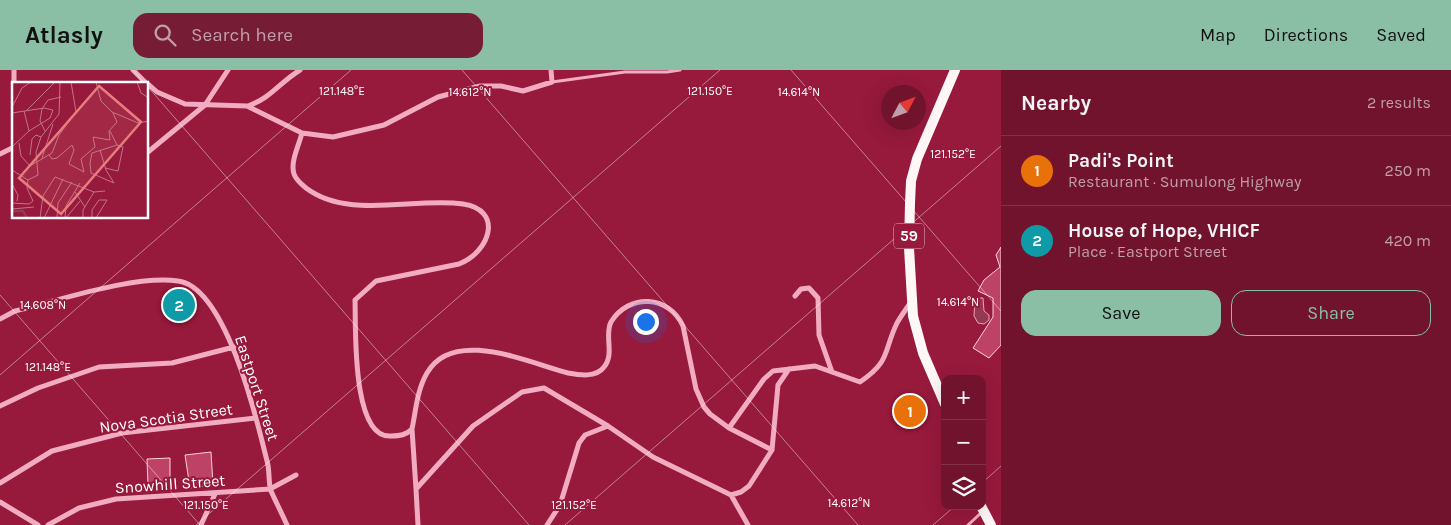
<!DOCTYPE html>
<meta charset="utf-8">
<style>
:root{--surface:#71132d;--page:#761c35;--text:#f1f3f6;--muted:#c09eaa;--line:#833249;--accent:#8abfa5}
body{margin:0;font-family:Karla,sans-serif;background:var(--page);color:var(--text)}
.controls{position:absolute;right:15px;bottom:15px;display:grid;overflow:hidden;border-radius:10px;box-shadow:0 5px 20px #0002}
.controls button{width:45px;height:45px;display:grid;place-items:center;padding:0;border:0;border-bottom:1px solid var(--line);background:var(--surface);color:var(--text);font:25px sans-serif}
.compass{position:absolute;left:881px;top:15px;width:45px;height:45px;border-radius:50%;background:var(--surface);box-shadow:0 5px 20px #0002;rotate:49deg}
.you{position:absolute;left:645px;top:251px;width:18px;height:18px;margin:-12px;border:4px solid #fff;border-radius:50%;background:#1a73e8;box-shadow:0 0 0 8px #1a73e833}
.badge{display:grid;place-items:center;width:32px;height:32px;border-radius:50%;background:var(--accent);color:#fff;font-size:16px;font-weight:700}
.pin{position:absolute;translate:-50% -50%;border:2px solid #fff;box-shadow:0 1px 5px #0006}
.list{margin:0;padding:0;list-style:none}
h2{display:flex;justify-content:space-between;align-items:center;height:65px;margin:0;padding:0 20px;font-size:21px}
h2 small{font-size:16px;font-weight:400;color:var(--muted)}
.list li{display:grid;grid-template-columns:32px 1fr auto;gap:15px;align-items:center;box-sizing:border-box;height:70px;padding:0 20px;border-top:1px solid var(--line)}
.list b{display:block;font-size:19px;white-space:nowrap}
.list p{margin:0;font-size:16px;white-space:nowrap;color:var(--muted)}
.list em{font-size:16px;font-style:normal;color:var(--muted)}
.actions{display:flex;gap:10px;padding:15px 20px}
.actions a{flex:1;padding:11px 0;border:1px solid var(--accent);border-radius:15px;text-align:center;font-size:18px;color:var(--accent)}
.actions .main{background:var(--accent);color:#111}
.icon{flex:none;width:28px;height:28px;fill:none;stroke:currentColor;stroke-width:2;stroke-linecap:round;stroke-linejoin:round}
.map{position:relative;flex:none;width:1001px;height:455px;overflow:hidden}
header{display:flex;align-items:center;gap:30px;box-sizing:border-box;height:70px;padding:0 25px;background:var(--accent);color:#111}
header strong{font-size:24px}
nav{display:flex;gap:28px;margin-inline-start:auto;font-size:18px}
.search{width:350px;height:45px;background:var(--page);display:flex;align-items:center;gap:12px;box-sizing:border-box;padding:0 18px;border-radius:15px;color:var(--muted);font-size:19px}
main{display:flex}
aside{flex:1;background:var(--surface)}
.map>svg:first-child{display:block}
.water{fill:#943952;stroke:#f39fb9}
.building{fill:#be4266;stroke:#fcd3df}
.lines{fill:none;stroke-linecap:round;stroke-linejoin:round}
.lane{stroke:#f1acc1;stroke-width:3}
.street{stroke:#f1acc1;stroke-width:5}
.primary{stroke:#fff6f8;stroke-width:10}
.ticks{fill:none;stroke:#fff;stroke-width:1;stroke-opacity:0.45}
.labels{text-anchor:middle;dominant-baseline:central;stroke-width:4;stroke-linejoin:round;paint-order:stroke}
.shield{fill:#97193c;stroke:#e0bac4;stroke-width:1}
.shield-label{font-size:15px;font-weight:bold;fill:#fff}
.street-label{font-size:16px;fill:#fff;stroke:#97193c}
.inset-river{fill:none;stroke:#943952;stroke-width:2.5}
.inset-road{fill:none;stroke:#c1758a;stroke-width:1}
.view{fill:#e67e7e;fill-opacity:0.15;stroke:#e67e7e;stroke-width:2.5}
.inset-edge{fill:none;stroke:#fff;stroke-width:2.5}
.ticks-label{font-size:12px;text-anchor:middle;fill:#fff;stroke:#97193c;stroke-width:4;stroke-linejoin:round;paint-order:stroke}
</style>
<header>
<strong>Atlasly</strong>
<div class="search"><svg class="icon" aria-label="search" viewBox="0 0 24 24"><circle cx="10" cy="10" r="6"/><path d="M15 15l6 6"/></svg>Search here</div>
<nav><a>Map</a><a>Directions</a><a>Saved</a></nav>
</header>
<main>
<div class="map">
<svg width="1001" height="455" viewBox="0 0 1001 455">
<rect width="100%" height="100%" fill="#97193c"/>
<path class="water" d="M 975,228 L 983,228 L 984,241 L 989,245 L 989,250 L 984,254 L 978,253 L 974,246 Z"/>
<path class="building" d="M 1001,177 L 1001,275 L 989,288 L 973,278 L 993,247 L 993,228 L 978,221 L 984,210 L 1000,197 L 996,185 Z
M 169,220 L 193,224 L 187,246 L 168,247 Z
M 211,382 L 213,415 L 190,418 L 185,385 Z
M 170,388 L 170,415 L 148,416 L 147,389 Z"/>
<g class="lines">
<path class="lane" d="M 552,12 L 625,2 L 667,2 L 680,0
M 968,455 L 982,442"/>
<path class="street" d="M 14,0 L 14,14
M 133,0 L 147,14
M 148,14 L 157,22 L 185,34 L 247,36 L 302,63 L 333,67 L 384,55 L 438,27 L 480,16 L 501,16 L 523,21 L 552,12 L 551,0
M 248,36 C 271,28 279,13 300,0
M 302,63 C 299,75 290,92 294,104 C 296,110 301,114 306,118 C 348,150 414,127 463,134 C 504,140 490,182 459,194 L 376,211 L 355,230 C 356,255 351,369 391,366 C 400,366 406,365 412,359 C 416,340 417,320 427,303 C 453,257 529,293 568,303 C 579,305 596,308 604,297 C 615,284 604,265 611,252 C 629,223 669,225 683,256 L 696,319 L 704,337 L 710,344 L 729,358 L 764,309 L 773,301 L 815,296 L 860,312 C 891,291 883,282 897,253 C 901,246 906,239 911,232
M 148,82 L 205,35 L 228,0
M 0,84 L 14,77
M 795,226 L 801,219 L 809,218 L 818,228 L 819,265 L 832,302
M 0,249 L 15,241 C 61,230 133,205 178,211 C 226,217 257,350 267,391 C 270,400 268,412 271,421 C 276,432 282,444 287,455
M 0,336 L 38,318 L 99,297 L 172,293 L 234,277
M 729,358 L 772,380
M 412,359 L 416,419
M 0,413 L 52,381 L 122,363 L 256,348
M 731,425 L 748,455
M 0,432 L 38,455
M 48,455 L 79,438 L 116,429 L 270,419 L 296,405
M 201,455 L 215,424
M 418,455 L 416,419 L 473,356 L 522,322 L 544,318 L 608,356 L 653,387 L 731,425 L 741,422 L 749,416 L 772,380 L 778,315 L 789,299
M 547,455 L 560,435 L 579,373 L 585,365 L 608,356"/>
<path class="primary" d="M 945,334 L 923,283 L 913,246 L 909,178 L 910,133 L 911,111 L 917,89 L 955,0
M 981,436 L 991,455"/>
</g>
<path class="ticks" d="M 133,0 L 145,14M 462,0 L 858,455M 791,0 L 1001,241M 148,17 L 529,455M 0,225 L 200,455M 0,305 L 351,0M 982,413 L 1001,396M 196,455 L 720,0M 565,455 L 1001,76M 933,455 L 955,436"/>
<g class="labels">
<rect class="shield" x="894" y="153.5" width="30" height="25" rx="4"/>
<g class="shield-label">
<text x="909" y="166">59</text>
</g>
<g class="street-label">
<text transform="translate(257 318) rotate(72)">Eastport Street</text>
<text transform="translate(166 348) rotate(-8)">Nova Scotia Street</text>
<text transform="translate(170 414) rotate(-4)">Snowhill Street</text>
</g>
</g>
<g transform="translate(12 12)">
<rect width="136" height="136" fill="#97193c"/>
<path class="inset-river" d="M 0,129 L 11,129 L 15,136"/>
<path class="inset-road" d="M 84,0 L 89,19 L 100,30 L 126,41 L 137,39M 125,0 L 129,11 L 137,16M 0,25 L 10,6 L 19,0M 14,29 L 43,0M 0,31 L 32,26 L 41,28 L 38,36 L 17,49M 33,49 L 28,39 L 30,27 L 36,18 L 49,15M 7,61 L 9,74 L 18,84 L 40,71 L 47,53 L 64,30 L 59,0M 0,65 L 17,49 L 12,29M 88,68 L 94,88 L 102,101 L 79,91 L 78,81 L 80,71 L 105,63 L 98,49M 18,73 L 20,57 L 24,53 L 29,55M 37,73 L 40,77 L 45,76 L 60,63 L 62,68 L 57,82 L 72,90 L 69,77 L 83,65 L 81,55 L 98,58 L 97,49 L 105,40 L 101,31M 30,76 L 41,42M 93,86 L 106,89 L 111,65 L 105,63M 0,88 L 16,98M 16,98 L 26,93 L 24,70 L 29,55 L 47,32 L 48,0M 0,102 L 6,113 L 5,119M 63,110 L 73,125M 0,121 L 17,122 L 21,119 L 15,106 L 16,98M 0,127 L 22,125M 28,136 L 31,114 L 43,95 L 82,110 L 93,109M 32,136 L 51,97M 45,136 L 46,121 L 60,100M 53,136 L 54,124 L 68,101M 54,136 L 68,119M 71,136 L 71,128 L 82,110M 80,136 L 80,128 L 87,118 L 95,118 L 84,136"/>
<path class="view" d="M 87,4 L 129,40 L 49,132 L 7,96 Z"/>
<rect width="136" height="136" class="inset-edge"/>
</g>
<g class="ticks-label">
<text x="342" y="25">121.148°E</text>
<text x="710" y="25">121.150°E</text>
<text x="470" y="26">14.612°N</text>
<text x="799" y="26">14.614°N</text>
<text x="953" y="88">121.152°E</text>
<text x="958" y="236">14.614°N</text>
<text x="43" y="239">14.608°N</text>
<text x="48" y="301">121.148°E</text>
<text x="849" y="437">14.612°N</text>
<text x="206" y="439">121.150°E</text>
<text x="574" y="439">121.152°E</text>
</g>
</svg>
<div class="controls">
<button>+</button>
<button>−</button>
<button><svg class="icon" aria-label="layers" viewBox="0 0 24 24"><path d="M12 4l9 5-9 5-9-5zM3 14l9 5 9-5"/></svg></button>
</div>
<svg class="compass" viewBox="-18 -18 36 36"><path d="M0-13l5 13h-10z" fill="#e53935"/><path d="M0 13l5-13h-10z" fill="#c09eaa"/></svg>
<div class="you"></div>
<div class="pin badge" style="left:910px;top:341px;background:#e8710a">1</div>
<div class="pin badge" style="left:179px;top:235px;background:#0f9aa8">2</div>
</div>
<aside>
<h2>Nearby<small>2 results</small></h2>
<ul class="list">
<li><span class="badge" style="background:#e8710a">1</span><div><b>Padi's Point</b><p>Restaurant · Sumulong Highway</p></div><em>250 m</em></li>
<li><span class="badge" style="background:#0f9aa8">2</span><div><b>House of Hope, VHICF</b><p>Place · Eastport Street</p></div><em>420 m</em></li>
</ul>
<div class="actions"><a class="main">Save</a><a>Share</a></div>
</aside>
</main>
